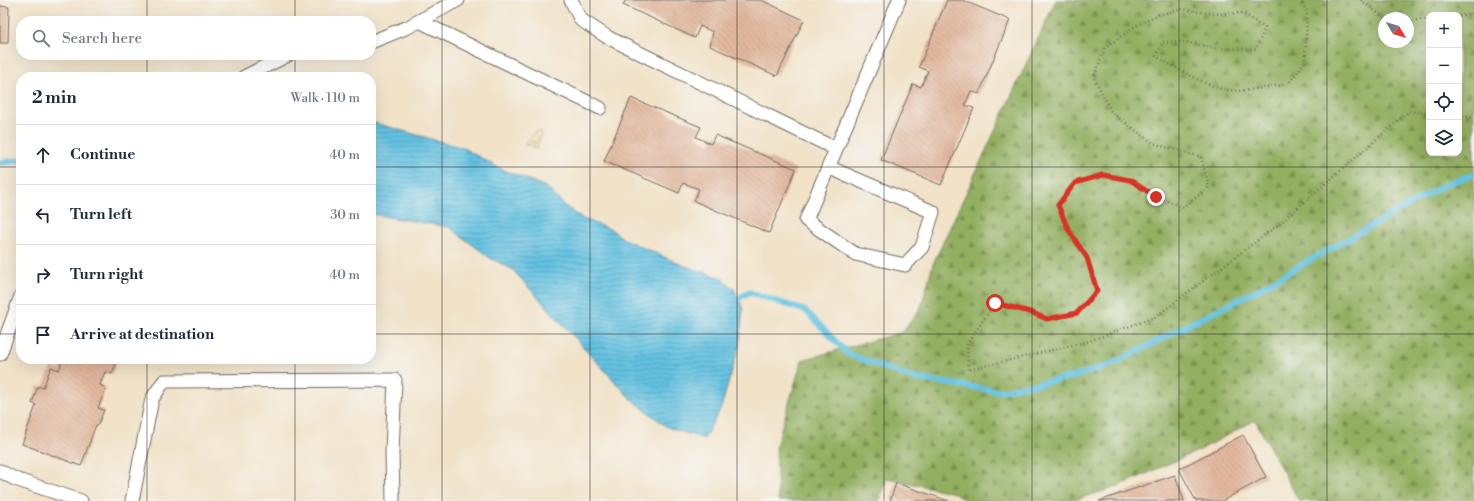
<!DOCTYPE html>
<meta charset="utf-8">
<style>
:root{--surface:#fff;--page:#f2f2f3;--text:#1f2937;--muted:#747a83;--line:#e0e1e3}
body{margin:0;font-family:"Libre Bodoni",serif;background:var(--page);color:var(--text)}
.controls{position:absolute;right:12px;top:12px;display:grid;overflow:hidden;border-radius:8px;box-shadow:0 4px 16px #0002}
.controls button{width:36px;height:36px;display:grid;place-items:center;padding:0;border:0;border-bottom:1px solid var(--line);background:var(--surface);color:var(--text);font:20px sans-serif}
.compass{position:absolute;left:1378px;top:12px;width:36px;height:36px;border-radius:50%;background:var(--surface);box-shadow:0 4px 16px #0002;rotate:128deg}
.stop{position:absolute;width:12px;height:12px;margin:-9px;border:3px solid #d93025;border-radius:50%;background:#fff}
.stop.end{background:#d93025;border-color:#fff;box-shadow:0 1px 4px #0008}
.list{margin:0;padding:0;list-style:none}
h2{display:flex;justify-content:space-between;align-items:center;height:52px;margin:0;padding:0 16px;font-size:17px}
h2 small{font-size:13px;font-weight:400;color:var(--muted)}
.list li{display:grid;grid-template-columns:26px 1fr auto;gap:12px;align-items:center;box-sizing:border-box;height:60px;padding:0 16px;border-top:1px solid var(--line)}
.list b{display:block;font-size:15px;white-space:nowrap}
.list em{font-size:13px;font-style:normal;color:var(--muted)}
.icon{flex:none;width:22px;height:22px;fill:none;stroke:currentColor;stroke-width:2;stroke-linecap:round;stroke-linejoin:round}
.map{position:relative;flex:none;width:1474px;height:501px;overflow:hidden}
.search{position:absolute;background:var(--surface);box-shadow:0 4px 16px #0002;left:16px;top:16px;width:360px;height:44px;display:flex;align-items:center;gap:10px;box-sizing:border-box;padding:0 14px;border-radius:16px;color:var(--muted);font-size:15px}
.panel{position:absolute;background:var(--surface);box-shadow:0 4px 16px #0002;left:16px;top:72px;width:360px;height:292px;border-radius:16px}
.map>svg:first-child{display:block}
.forest{fill:url(#forest-firs);stroke:#5f6d46;fill-rule:evenodd}
.sand{fill:url(#sand-dots);stroke:#8c8264}
.water{fill:url(#water-rules);stroke:#487686}
.lines{fill:none;stroke-linecap:round;stroke-linejoin:round}
.stream{stroke:#64c2e2;stroke-width:6}
.building{fill:url(#building-back-hatch)}
.lane-casing{stroke:#706b62;stroke-width:15}
.path{stroke:#706b62;stroke-width:2.5;stroke-dasharray:1 3;stroke-linecap:butt}
.lane{stroke:#fff;stroke-width:13}
.route{stroke:#d93025;stroke-width:5}
.grid{fill:none;stroke:#2b2b2b;stroke-width:1;stroke-opacity:0.55}
</style>
<div class="map">
<svg width="1474" height="501" viewBox="0 0 1474 501">
<defs>
<pattern id="forest-firs" width="22" height="20" patternUnits="userSpaceOnUse"><rect width="22" height="20" fill="#93af61"/><path d="M5 1l3.5 6h-7zM16 11l3.5 6h-7z" fill="#788f50"/></pattern>
<pattern id="sand-dots" width="8" height="8" patternUnits="userSpaceOnUse"><rect width="8" height="8" fill="#eeda9e"/><path d="M2 2h.1M6 6h.1" fill="none" stroke="#cb8" stroke-width="1.8" stroke-linecap="round"/></pattern>
<pattern id="water-rules" width="6" height="5" patternUnits="userSpaceOnUse"><rect width="6" height="5" fill="#64c2e2"/><path d="M0 2.5h6" fill="none" stroke="#539eb7"/></pattern>
<pattern id="building-back-hatch" width="6" height="6" patternUnits="userSpaceOnUse"><rect width="6" height="6" fill="#e2b89d"/><path d="M-1 5l2 2M0 0l6 6M5-1l2 2" fill="none" stroke="#c29e87"/></pattern>
</defs>
<rect width="100%" height="100%" fill="#f6f6f2"/>
<filter id="ink" filterUnits="userSpaceOnUse"><feTurbulence type="fractalNoise" baseFrequency=".025" numOctaves="2"/><feDisplacementMap in="SourceGraphic" scale="8" xChannelSelector="R" yChannelSelector="G"/><feConvolveMatrix kernelMatrix="1 2 1 2 8 2 1 2 1" color-interpolation-filters="sRGB"/></filter>
<filter id="wash" filterUnits="userSpaceOnUse"><feTurbulence type="fractalNoise" baseFrequency=".012" numOctaves="4" result="noise"/><feDisplacementMap in="SourceGraphic" scale="16" xChannelSelector="R" yChannelSelector="G"/><feGaussianBlur stdDeviation="0.9" result="paint"/><feColorMatrix in="noise" values="0 0 0 0 0 0 0 0 0 0 0 0 0 0 0 0 0 1.4 0 .05"/><feComposite in="paint" operator="in"/></filter>
<g filter="url(#wash)">
<rect width="100%" height="100%" fill="#f1e2c8"/>
<path class="forest" d="M 1056,0 L 1474,0 L 1474,501 L 1299,501 L 1255,420 L 1200,450 L 1116,487 L 1072,501 L 964,501 L 955,493 L 887,478 L 879,501 L 778,501 L 776,446 L 802,360 L 903,332 L 921,307 L 933,264 ZM 1429,15 L 1459,15 L 1459,153 L 1429,153 ZM 1384,18 L 1408,18 L 1408,42 L 1384,42 Z"/>
<path class="sand" d="M 537,131 L 541,132 L 537,149 L 533,148 L 535,142 L 533,141 L 529,146 L 524,144 Z"/>
<path class="water" d="M 375,123 L 463,148 L 499,168 L 546,187 L 565,206 L 581,218 L 612,230 L 624,239 L 682,265 L 722,278 L 734,289 L 743,309 L 739,346 L 721,408 L 704,439 L 667,427 L 629,397 L 512,269 L 490,258 L 449,227 L 371,214 L 371,124 Z"/>
<g class="lines">
<path class="stream" d="M 0,163 L 21,160
M 731,298 L 738,299 L 749,292 L 806,311 L 848,354 L 912,378 L 998,391 L 1073,377 L 1114,363 L 1255,291 L 1446,184 L 1474,174"/>
</g>
<g id="blocks">
<path class="building" d="M 626,0 L 761,0 L 804,20 L 777,76 L 710,46 L 713,32 L 700,26 L 695,38 L 623,5 Z
M 947,0 L 962,0 L 1010,20 L 979,94 L 971,91 L 965,105 L 974,108 L 941,185 L 881,160 L 913,84 L 921,87 L 928,71 L 919,67 Z
M 0,6 L 9,7 L 8,43 L 0,43 Z
M 631,98 L 701,127 L 696,137 L 711,144 L 715,135 L 796,169 L 769,233 L 694,201 L 699,189 L 683,183 L 679,193 L 604,161 Z
M 63,359 L 118,359 L 112,374 L 105,372 L 100,385 L 106,388 L 98,408 L 104,410 L 98,425 L 96,425 L 81,466 L 22,444 L 36,405 L 32,403 L 38,386 L 43,388 L 51,367 L 59,370 Z
M 1243,435 L 1266,477 L 1222,501 L 1196,501 L 1179,469 Z
M 1175,475 L 1184,501 L 1099,501 Z
M 896,483 L 949,501 L 890,501 Z"/>
</g>
</g>
<g filter="url(#ink)">
<use href="#blocks" fill-opacity="0" stroke="#706b62" stroke-width="1"/>
<g class="lines">
<defs>
<path id="lane" d="M 571,0 L 581,20 L 609,38 L 836,149
M 419,21 L 600,108
M 371,42 L 408,27 L 458,0
M 244,77 L 288,55
M 828,167 L 933,212 L 922,247 L 905,265 L 855,254 L 806,220 L 899,0
M 0,354 L 21,296
M 0,471 L 15,479 L 81,501
M 132,501 L 152,399 L 164,381 L 395,380 L 392,452 L 393,501"/>
</defs>
<use href="#lane" class="lane-casing"/>
<path class="path" d="M 1300,0 L 1307,12 L 1305,62 L 1288,84 C 1267,87 1247,92 1226,90 C 1211,88 1170,65 1156,56 L 1163,42 L 1185,42 L 1216,48 L 1256,49 L 1265,28 L 1243,13 L 1213,14 L 1183,9 L 1157,15 L 1134,27 L 1105,48 L 1094,77 L 1111,112 L 1153,143 L 1201,157 L 1209,187 L 1184,207 L 1156,197 L 1130,180 L 1103,175 L 1075,183 L 1058,205 L 1068,229 L 1087,258 L 1097,291 L 1077,313 L 1047,319 L 1029,312 L 995,303 L 967,344 L 968,370 L 1086,342 L 1155,317 L 1278,225 L 1409,111 L 1429,113
M 1361,0 L 1384,18
M 1459,16 L 1474,13
M 1408,21 L 1429,19
M 1459,116 L 1474,118"/>
<use href="#lane" class="lane"/>
</g>
</g>
<g class="lines" filter="url(#ink)">
<path class="route" d="M 995,303 L 1030,312 L 1047,319 L 1077,313 L 1097,291 L 1087,258 L 1068,229 L 1058,205 L 1075,183 L 1103,175 L 1130,180 L 1156,197"/>
</g>
<path class="grid" d="M 147,0 L 147,21M 295,0 L 295,21M 442,0 L 442,501M 590,0 L 590,501M 737,0 L 737,501M 884,0 L 884,501M 1032,0 L 1032,501M 1179,0 L 1179,501M 1327,0 L 1327,501M 147,55 L 147,77M 295,55 L 295,77M 0,167 L 21,167M 371,167 L 1474,167M 0,334 L 21,334M 371,334 L 1474,334M 147,359 L 147,501M 295,359 L 295,501"/>
</svg>
<div class="controls">
<button>+</button>
<button>−</button>
<button><svg class="icon" aria-label="locate" viewBox="0 0 24 24"><circle cx="12" cy="12" r="6"/><path d="M12 2v4M12 18v4M2 12h4M18 12h4"/></svg></button>
<button><svg class="icon" aria-label="layers" viewBox="0 0 24 24"><path d="M12 4l9 5-9 5-9-5zM3 14l9 5 9-5"/></svg></button>
</div>
<svg class="compass" viewBox="-18 -18 36 36"><path d="M0-13l5 13h-10z" fill="#e53935"/><path d="M0 13l5-13h-10z" fill="#747a83"/></svg>
<div class="stop" style="left:995px;top:303px"></div>
<div class="stop end" style="left:1156px;top:197px"></div>
<div class="search"><svg class="icon" aria-label="search" viewBox="0 0 24 24"><circle cx="10" cy="10" r="6"/><path d="M15 15l6 6"/></svg>Search here</div>
<section class="panel">
<h2>2 min<small>Walk · 110 m</small></h2>
<ul class="list">
<li><svg class="icon" aria-label="ahead" viewBox="0 0 24 24"><path d="M12 20V5M6 11l6-6 6 6"/></svg><div><b>Continue</b></div><em>40 m</em></li>
<li><svg class="icon" aria-label="left" viewBox="0 0 24 24"><path d="M17 20v-9H6M10 6l-5 5 5 5"/></svg><div><b>Turn left</b></div><em>30 m</em></li>
<li><svg class="icon" aria-label="right" viewBox="0 0 24 24"><path d="M7 20v-9h11M14 6l5 5-5 5"/></svg><div><b>Turn right</b></div><em>40 m</em></li>
<li><svg class="icon" aria-label="arrive" viewBox="0 0 24 24"><path d="M6 21V4h12l-3 4 3 4H6"/></svg><div><b>Arrive at destination</b></div></li>
</ul>
</section>
</div>
